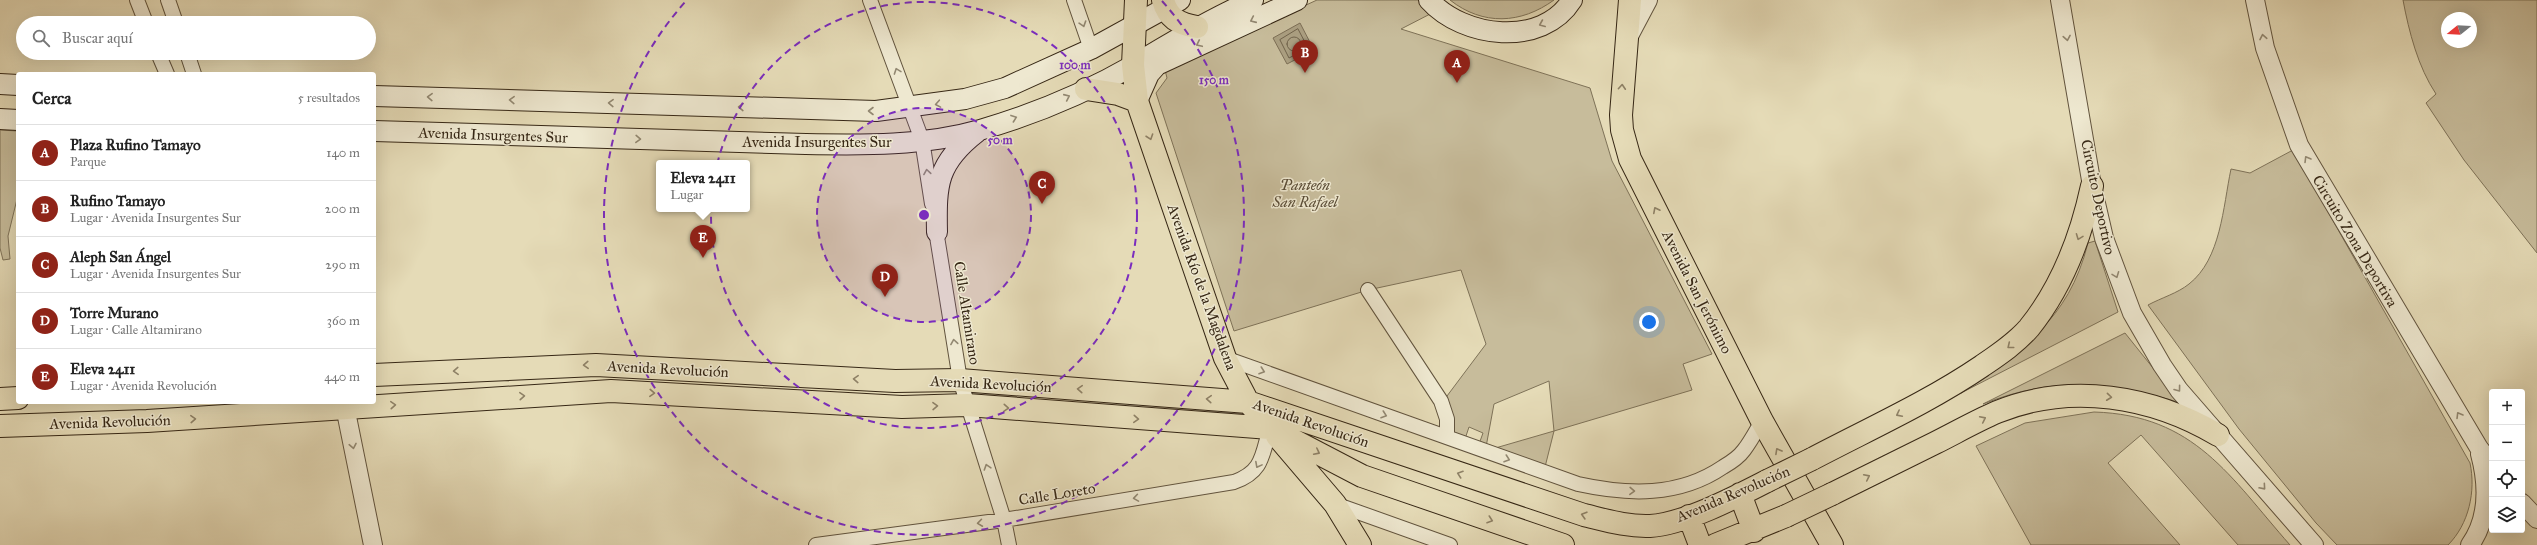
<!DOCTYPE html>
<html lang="es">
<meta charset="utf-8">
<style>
:root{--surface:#fff;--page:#f2f2f2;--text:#222;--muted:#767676;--line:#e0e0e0;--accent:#8f2418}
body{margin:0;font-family:"IM FELL Great Primer",serif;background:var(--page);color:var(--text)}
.controls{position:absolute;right:12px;bottom:12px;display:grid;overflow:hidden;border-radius:4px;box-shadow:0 4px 16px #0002}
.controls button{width:36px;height:36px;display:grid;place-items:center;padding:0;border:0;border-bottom:1px solid var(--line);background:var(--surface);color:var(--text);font:20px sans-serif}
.compass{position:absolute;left:2441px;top:12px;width:36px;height:36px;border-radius:50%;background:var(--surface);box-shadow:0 4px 16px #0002;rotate:252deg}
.you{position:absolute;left:1649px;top:322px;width:14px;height:14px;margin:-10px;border:3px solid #fff;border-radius:50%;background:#1a73e8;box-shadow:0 0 0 6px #1a73e833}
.badge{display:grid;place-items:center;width:26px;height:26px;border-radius:50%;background:var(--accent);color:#fff;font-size:13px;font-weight:700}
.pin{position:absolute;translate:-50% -33px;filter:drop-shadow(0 1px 2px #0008)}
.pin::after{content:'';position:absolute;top:21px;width:14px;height:12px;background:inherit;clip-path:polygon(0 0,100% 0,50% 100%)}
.popup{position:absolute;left:656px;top:160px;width:94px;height:52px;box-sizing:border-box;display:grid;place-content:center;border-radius:4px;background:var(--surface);filter:drop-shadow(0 1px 3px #0005);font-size:13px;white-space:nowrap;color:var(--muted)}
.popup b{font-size:15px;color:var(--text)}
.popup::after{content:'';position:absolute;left:50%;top:100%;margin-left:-8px;border:8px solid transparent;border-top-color:var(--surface)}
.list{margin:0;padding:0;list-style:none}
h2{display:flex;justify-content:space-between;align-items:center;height:52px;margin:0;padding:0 16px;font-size:17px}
h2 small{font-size:13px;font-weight:400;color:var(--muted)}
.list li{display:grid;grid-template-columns:26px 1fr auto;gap:12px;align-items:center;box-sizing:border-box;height:56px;padding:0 16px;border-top:1px solid var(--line)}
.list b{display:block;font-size:15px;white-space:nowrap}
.list p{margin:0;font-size:13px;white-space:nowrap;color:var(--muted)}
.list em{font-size:13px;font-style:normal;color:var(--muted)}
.icon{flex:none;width:22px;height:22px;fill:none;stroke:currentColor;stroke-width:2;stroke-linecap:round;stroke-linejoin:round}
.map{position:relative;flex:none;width:2537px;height:545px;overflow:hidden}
.search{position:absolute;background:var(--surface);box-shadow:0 4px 16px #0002;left:16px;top:16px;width:360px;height:44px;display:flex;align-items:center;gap:10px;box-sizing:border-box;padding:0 14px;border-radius:22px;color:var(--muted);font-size:15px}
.panel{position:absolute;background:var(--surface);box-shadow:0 4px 16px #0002;left:16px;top:72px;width:360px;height:332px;border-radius:4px}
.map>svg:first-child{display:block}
.green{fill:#c7bc9b;stroke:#7e7258;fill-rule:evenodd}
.water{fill:#aa9e80;stroke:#7c6e55}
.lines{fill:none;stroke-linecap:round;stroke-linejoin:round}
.shore{stroke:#70624a;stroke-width:1}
.minor-casing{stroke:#62543e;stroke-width:16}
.tertiary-casing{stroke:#62543e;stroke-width:20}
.secondary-casing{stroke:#362715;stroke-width:22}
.primary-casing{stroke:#362715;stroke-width:24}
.minor{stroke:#eee8d0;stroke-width:14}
.tertiary{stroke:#eee8d0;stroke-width:18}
.secondary{stroke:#eee8d0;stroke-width:20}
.primary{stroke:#e5dbb7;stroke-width:22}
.primary-bridge-casing{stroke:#362715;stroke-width:24;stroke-linecap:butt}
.primary-bridge{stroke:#e5dbb7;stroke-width:22}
.oneway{stroke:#928872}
.oneway2{stroke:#8e8166}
.ring{fill:none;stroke:#7b2cbf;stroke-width:2;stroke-dasharray:7 5}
.labels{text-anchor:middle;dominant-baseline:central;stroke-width:3;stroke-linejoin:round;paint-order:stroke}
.street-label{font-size:15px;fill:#362715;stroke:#eee8d0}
.park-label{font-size:15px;font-style:italic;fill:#5a4c36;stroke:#eee8d0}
.centre{fill:#7b2cbf;stroke:#eee8d0;stroke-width:2}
.ring-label{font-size:12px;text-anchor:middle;font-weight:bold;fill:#7b2cbf;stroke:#eee8d0;stroke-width:3;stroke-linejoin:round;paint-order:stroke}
</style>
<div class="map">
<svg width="2537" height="545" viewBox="0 0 2537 545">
<rect width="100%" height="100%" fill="#e5dbb7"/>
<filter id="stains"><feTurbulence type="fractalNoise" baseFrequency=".005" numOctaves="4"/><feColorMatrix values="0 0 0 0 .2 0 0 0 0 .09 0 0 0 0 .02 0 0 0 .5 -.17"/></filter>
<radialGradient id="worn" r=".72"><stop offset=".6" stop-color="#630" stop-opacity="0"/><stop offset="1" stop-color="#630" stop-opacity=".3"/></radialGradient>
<path class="green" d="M 1317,0 L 1425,0 L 1434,12 L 1401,29 L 1590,88 L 1612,161 L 1712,354 L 1683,364 L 1692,390 L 1554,431 L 1545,467 L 1492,449 L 1554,431 L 1549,381 L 1494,404 L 1486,447 L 1479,444 L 1483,433 L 1469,427 L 1465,439 L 1452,435 L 1444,400 L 1486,344 L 1461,270 L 1368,290 L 1234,331 L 1156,93 L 1167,78 L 1165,70 Z
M 1450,0 L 1554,0 C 1521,24 1483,26 1450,0 Z
M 2403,0 L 2537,0 L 2537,253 L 2464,160 L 2426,103 L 2436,94 C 2418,67 2409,32 2403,0 ZM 2447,18 L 2471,18 L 2471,42 L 2447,42 Z
M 0,130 L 18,131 L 18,195 L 8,236 L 10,259 L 3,260 L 0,248 Z
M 2293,150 L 2470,463 C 2476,491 2469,524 2448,545 L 2337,545 L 2316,523 L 2239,429 L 2148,305 C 2161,298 2178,293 2189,284 C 2221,259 2223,207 2231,169 L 2250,173 Z
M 2095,241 L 2118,312 L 1961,393 C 2022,348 2068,322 2088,243 Z
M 2125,333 L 2181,403 C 2109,381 2054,376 1983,404 Z
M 2094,412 C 2195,415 2230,477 2290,545 L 2238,545 L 2141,435 L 2108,463 L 2180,545 L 2031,545 L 1976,446 L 2025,423 Z"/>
<path class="water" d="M 1300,23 L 1314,50 L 1287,64 L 1273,38 Z"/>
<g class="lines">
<path class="shore" d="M 1298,29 L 1308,48 L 1289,58 L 1280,40 Z
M1287 44a7 7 0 1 1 14 0a7 7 0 1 1-14 0Z"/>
<defs>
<path id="minor" d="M 137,0 L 146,23
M 168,0 L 176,23
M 870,0 L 922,140 L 932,204
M 1074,0 L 1091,49
M 158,53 L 167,74
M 187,53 L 194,74
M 935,224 L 960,380 L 1004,520 L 1009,545
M 1368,290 L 1441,401 L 1447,419 L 1447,437
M 1225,358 L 1578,484 C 1628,495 1679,497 1723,467 C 1730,463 1739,457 1744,450 C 1751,441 1756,431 1762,421
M 1335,504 L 1450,545
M 816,545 L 1004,520 L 1234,482 C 1263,472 1262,455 1270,428"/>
<path id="tertiary" d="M 2060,0 L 2092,186 L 2104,238 L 2132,313 L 2162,365 L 2179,390 L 2314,545
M 2255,0 L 2265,48 L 2299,145 L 2479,448 L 2492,465
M 1630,34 L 1648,0
M 344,402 L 373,545
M 2522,503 L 2537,519
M 2470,545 C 2489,518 2488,484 2480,454"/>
<path id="secondary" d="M 1429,0 C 1463,38 1542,48 1572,0
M 0,84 L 18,85
M 374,96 L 876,111 L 965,99 L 1005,88 L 1091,49 L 1180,0
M 1137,101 L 1149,74 L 1157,65 L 1297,0
M 0,119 L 18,120
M 374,131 L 806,144 C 864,145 924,146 980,130 C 1032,115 1087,92 1134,65 C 1173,41 1211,19 1253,0
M 937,232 C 936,184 937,163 977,132"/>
<path id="primary" d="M 1136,0 L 1133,65 L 1137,101 L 1225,358 L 1248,402 L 1256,411
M 1163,0 C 1168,18 1178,24 1197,27
M 1630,0 L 1621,115 L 1622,130 L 1630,159 L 1762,421 L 1832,545
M 1086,89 L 1118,94 L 1137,101
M 374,375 L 596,365 L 895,381 L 960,380 L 1248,402 L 1584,515 C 1605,520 1628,527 1650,526 C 1684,524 1736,497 1767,481
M 0,399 L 18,398
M 0,426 L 147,421 L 611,391 L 902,407 L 967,405 L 1270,428 L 1362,476 L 1563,545
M 1277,436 L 1335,504 L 1360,545
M 1812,459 C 1869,429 1929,402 1982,366 C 1998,355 2016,343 2029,328 C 2062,287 2081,237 2092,186
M 1740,494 L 1754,531
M 1832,494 C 1866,477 1900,460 1935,443 C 1955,433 1976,421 1997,412 C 2071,382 2152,396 2218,435
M 1689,516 L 1700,545
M 1715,545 L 1786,516"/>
</defs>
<use href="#minor" class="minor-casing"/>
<use href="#tertiary" class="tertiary-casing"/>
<use href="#secondary" class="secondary-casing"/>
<use href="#primary" class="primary-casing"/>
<use href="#minor" class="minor"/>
<use href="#tertiary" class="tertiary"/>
<use href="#secondary" class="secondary"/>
<use href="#primary" class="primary"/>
<defs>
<path id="primary-bridge" d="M 1767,481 L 1812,459
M 1786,516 L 1832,494"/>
</defs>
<use href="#primary-bridge" class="primary-bridge-casing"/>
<use href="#primary-bridge" class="primary-bridge"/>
</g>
<defs><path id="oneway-chevron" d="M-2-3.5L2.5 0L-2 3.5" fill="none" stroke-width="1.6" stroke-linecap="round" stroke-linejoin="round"/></defs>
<g class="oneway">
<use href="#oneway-chevron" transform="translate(1253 20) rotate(156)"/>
<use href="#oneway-chevron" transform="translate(1083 24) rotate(72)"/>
<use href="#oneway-chevron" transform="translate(1542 24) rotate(157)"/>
<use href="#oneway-chevron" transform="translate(2263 37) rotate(-101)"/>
<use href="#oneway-chevron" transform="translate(2067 38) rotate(80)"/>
<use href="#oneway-chevron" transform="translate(1199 44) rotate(155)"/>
<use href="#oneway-chevron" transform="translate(897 71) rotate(-110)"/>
<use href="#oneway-chevron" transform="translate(430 97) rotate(-178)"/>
<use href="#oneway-chevron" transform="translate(1067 97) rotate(-24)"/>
<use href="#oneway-chevron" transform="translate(512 100) rotate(-178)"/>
<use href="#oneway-chevron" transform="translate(611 103) rotate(-178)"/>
<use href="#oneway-chevron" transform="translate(938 104) rotate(170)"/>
<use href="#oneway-chevron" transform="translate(741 107) rotate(-178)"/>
<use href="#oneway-chevron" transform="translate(871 111) rotate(-180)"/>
<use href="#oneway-chevron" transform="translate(1014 118) rotate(-20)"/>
<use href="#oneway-chevron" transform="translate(638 139) rotate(2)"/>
<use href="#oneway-chevron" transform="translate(2307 159) rotate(-121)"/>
<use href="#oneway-chevron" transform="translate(927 172) rotate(-99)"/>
<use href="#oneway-chevron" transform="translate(2116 275) rotate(69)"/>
<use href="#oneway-chevron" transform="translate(954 342) rotate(-99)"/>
<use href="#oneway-chevron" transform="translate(1262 371) rotate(19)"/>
<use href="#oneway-chevron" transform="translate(2178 389) rotate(53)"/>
<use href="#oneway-chevron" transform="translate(1384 415) rotate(19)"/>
<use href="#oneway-chevron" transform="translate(2459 415) rotate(-121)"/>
<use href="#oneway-chevron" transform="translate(353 446) rotate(79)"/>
<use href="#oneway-chevron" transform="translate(1507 459) rotate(19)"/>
<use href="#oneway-chevron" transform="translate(1258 465) rotate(118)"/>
<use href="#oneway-chevron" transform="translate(987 467) rotate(-108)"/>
<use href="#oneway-chevron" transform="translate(2263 487) rotate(49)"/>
<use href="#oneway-chevron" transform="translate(1632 491) rotate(2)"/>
<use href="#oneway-chevron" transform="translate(1136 498) rotate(171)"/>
<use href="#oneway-chevron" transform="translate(980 523) rotate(172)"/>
</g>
<g class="oneway2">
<use href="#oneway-chevron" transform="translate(1622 87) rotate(-86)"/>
<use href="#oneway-chevron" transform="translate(1150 137) rotate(71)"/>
<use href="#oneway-chevron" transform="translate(1656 210) rotate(-117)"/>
<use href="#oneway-chevron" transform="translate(2079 237) rotate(111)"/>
<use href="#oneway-chevron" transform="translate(2010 346) rotate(141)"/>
<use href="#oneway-chevron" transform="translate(586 365) rotate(177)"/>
<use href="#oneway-chevron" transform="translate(456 371) rotate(177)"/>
<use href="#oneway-chevron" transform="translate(856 379) rotate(-177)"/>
<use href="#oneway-chevron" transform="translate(1080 389) rotate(-176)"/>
<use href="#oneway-chevron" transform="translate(652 393) rotate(3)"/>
<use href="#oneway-chevron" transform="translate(522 396) rotate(-4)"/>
<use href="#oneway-chevron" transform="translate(2109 397) rotate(6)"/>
<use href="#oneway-chevron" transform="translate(1209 399) rotate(-176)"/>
<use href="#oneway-chevron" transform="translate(393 405) rotate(-4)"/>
<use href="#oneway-chevron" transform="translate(935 406) rotate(-1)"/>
<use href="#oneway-chevron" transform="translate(1006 408) rotate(4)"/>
<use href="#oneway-chevron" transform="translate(1899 414) rotate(153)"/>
<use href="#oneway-chevron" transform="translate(193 419) rotate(-3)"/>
<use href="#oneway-chevron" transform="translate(1136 419) rotate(4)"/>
<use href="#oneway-chevron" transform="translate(1983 419) rotate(-26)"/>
<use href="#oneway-chevron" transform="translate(1778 451) rotate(-119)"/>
<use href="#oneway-chevron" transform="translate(1317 452) rotate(27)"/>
<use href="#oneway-chevron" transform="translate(1460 474) rotate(-161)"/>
<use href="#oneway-chevron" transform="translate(1867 477) rotate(-26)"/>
<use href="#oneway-chevron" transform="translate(1584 515) rotate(-164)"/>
<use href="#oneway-chevron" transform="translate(1490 520) rotate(19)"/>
</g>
<circle cx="924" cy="215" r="107" fill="#7b2cbf" fill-opacity=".12"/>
<g class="ring">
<circle cx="924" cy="215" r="107"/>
<circle cx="924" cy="215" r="213"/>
<path d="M1162 1A320 320 0 1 1 686 1"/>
</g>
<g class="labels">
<g class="street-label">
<text transform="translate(493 135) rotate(2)">Avenida Insurgentes Sur</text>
<text x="817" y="142">Avenida Insurgentes Sur</text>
<text transform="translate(2098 197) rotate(78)">Circuito Deportivo</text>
<text transform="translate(2355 241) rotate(59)">Circuito Zona Deportiva</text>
<text transform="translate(1202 287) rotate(70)">Avenida Río de la Magdalena</text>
<text transform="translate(1697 292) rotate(63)">Avenida San Jerónimo</text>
<text transform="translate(967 313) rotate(81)">Calle Altamirano</text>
<text transform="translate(668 369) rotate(3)">Avenida Revolución</text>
<text transform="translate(991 384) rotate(3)">Avenida Revolución</text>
<text transform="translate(110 422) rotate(-2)">Avenida Revolución</text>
<text transform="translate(1311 423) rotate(19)">Avenida Revolución</text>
<text transform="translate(1057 494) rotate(-9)">Calle Loreto</text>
<text transform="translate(1733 494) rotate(-23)">Avenida Revolución</text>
</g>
<g class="park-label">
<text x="1305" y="185">Panteón<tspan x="1305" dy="17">San Rafael</tspan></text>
</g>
</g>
<circle cx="924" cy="215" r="6" class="centre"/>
<g class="ring-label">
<text x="1075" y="69">100 m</text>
<text x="1214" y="84">150 m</text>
<text x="1000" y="144">50 m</text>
</g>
<rect width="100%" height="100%" filter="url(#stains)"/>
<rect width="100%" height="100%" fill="url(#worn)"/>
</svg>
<div class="controls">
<button>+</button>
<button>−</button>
<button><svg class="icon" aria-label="locate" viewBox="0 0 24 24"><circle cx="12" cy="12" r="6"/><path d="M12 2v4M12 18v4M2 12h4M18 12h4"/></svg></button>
<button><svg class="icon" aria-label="layers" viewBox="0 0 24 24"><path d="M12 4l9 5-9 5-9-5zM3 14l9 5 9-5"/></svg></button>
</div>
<svg class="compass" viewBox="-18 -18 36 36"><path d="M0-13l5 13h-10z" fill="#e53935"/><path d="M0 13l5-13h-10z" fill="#767676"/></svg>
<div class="you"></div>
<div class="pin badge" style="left:1457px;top:83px">A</div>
<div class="pin badge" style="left:1305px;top:73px">B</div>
<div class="pin badge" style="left:1042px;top:204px">C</div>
<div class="pin badge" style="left:885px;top:297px">D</div>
<div class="pin badge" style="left:703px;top:258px">E</div>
<div class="popup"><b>Eleva 2411</b>Lugar</div>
<div class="search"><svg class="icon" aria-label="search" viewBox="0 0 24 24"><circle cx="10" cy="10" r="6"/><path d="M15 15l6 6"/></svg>Buscar aquí</div>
<section class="panel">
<h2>Cerca<small>5 resultados</small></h2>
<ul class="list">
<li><span class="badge">A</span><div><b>Plaza Rufino Tamayo</b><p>Parque</p></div><em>140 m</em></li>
<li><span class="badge">B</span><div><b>Rufino Tamayo</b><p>Lugar · Avenida Insurgentes Sur</p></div><em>200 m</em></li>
<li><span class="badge">C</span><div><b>Aleph San Ángel</b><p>Lugar · Avenida Insurgentes Sur</p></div><em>290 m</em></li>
<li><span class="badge">D</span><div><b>Torre Murano</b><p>Lugar · Calle Altamirano</p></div><em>360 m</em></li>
<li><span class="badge">E</span><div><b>Eleva 2411</b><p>Lugar · Avenida Revolución</p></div><em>440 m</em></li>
</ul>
</section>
</div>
